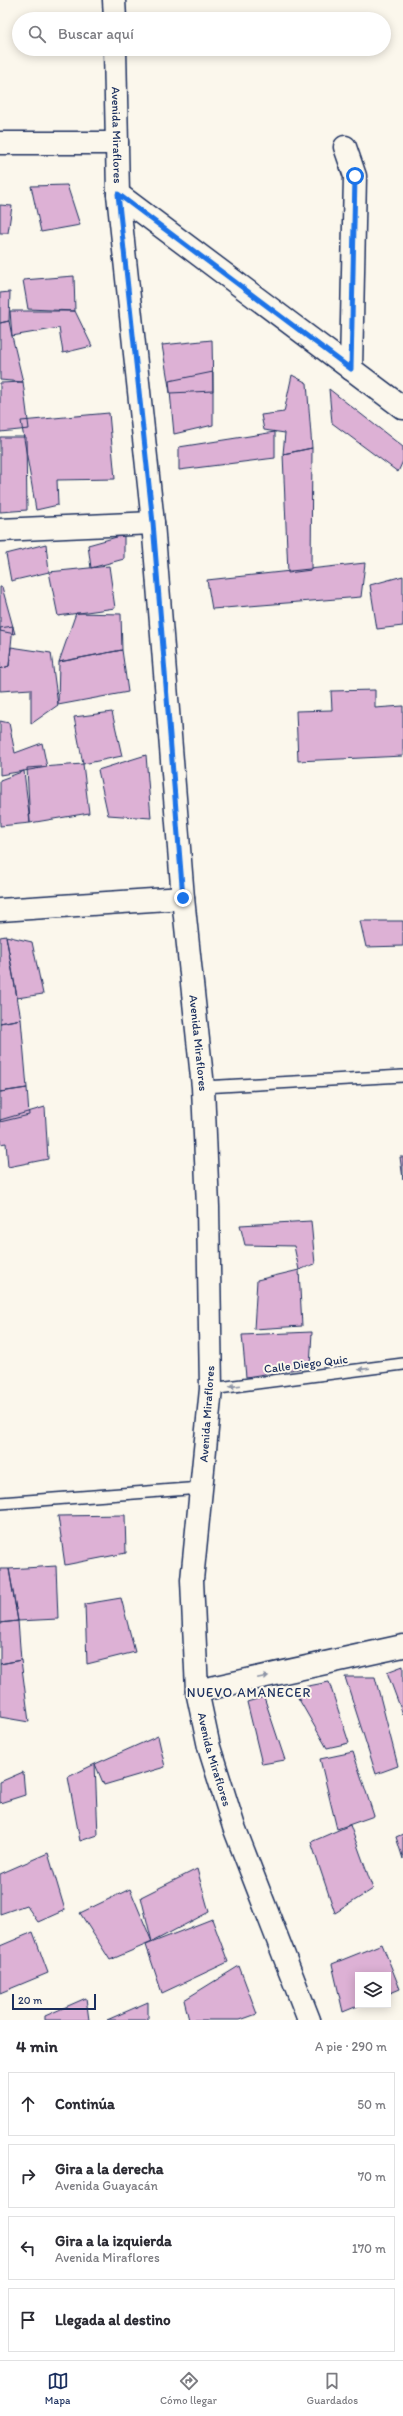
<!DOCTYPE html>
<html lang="es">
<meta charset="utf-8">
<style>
:root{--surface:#fff;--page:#f7f7f7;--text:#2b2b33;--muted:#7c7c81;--line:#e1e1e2;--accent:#1b2f5e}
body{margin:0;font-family:Itim,sans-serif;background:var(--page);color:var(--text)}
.controls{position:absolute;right:12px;bottom:12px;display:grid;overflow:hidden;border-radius:0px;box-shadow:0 2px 10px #0003}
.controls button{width:36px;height:36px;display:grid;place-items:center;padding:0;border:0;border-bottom:1px solid var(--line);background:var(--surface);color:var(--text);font:20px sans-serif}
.scale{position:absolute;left:12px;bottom:10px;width:84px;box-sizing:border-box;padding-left:4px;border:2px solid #1b2f5e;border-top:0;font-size:11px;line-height:14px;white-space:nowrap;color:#1b2f5e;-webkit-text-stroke:3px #fbf7ec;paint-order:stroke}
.stop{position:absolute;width:12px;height:12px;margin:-9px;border:3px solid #1a73e8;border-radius:50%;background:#fff}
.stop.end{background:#1a73e8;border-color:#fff;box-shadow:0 1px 4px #0008}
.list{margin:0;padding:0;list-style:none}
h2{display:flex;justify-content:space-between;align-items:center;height:52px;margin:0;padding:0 16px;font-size:17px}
h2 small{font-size:13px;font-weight:400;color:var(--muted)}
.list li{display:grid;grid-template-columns:26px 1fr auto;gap:12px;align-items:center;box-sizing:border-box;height:64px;margin:0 8px 8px;padding:0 8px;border:1px solid var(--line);border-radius:0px}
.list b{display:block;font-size:15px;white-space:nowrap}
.list p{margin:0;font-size:13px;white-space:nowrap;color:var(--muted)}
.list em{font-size:13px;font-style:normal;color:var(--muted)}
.icon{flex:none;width:22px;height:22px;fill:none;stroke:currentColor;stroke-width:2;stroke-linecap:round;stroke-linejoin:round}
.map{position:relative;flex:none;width:403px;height:2020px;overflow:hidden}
.search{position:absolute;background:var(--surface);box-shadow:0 2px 10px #0003;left:12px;right:12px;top:12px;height:44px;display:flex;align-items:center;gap:10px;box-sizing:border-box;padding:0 14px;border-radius:22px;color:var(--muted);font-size:15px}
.sheet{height:340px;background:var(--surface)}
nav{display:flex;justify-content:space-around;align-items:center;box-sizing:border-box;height:56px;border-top:1px solid var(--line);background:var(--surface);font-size:11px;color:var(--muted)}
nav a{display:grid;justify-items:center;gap:2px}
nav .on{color:var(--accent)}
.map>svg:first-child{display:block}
.building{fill:#ddb1d5;stroke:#1b2f5e}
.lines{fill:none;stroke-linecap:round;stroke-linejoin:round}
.service-casing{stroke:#1b2f5e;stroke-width:14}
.minor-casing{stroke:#1b2f5e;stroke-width:25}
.tertiary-casing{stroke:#1b2f5e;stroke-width:25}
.service{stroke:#fbf7ec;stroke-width:11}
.minor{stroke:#fbf7ec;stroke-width:22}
.tertiary{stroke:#fbf7ec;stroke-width:22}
.oneway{fill:#8b93a5}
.route{stroke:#1a73e8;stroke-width:5}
.labels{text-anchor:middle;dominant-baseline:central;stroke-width:4;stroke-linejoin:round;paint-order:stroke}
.street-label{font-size:12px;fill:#1b2f5e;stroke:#fbf7ec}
.neighbourhood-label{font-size:13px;letter-spacing:1px;fill:#1b2f5e;stroke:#fbf7ec}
</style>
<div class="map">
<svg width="403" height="2020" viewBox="0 0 403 2020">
<rect width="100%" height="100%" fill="#fbf7ec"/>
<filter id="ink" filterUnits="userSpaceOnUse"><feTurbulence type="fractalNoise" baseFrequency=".025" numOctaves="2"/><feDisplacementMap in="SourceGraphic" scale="8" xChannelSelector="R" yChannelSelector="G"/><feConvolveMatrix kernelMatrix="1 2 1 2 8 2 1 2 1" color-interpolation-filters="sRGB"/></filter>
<g filter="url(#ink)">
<path class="building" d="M 67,185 L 80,225 L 41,232 L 31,186 Z
M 0,205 L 12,206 L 8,233 L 0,233 Z
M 74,276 L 75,311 L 28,309 L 23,280 Z
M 10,292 L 9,321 L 0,323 L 0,293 Z
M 10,311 L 75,311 L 92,346 L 63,353 L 59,328 L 12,336 Z
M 9,321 L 12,336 L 23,382 L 0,380 L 0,323 Z
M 212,340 L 213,391 L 170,393 L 162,345 Z
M 213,372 L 213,425 L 174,434 L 169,381 Z
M 292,375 L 307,383 L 312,448 L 283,454 L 285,433 L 264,430 L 261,415 L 284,412 Z
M 23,382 L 29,429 L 0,432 L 0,383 Z
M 329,389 L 403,447 L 403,461 L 398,472 L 332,423 Z
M 109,413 L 115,479 L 57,480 L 58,505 L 36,510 L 21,421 Z
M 275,432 L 275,458 L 179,470 L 179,447 Z
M 0,437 L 26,437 L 27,510 L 0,512 Z
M 312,448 L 311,570 L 288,573 L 283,454 Z
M 124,535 L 124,559 L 91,568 L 88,545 Z
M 46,544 L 49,572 L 11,581 L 6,554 Z
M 365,563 L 361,597 L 212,609 L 207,580 Z
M 109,566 L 115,608 L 58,616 L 49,572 Z
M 403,576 L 403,626 L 377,629 L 370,585 Z
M 0,587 L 2,587 L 15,634 L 0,631 Z
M 76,613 L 121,614 L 122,650 L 59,662 Z
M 13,626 L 9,666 L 0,669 L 0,628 Z
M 11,647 L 51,653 L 58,705 L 31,724 L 31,689 L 0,691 L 0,669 L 9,666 Z
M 122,650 L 128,692 L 58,705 L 59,662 Z
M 375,690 L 375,708 L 403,706 L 403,756 L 298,761 L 296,711 L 332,710 L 331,691 Z
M 112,712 L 122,756 L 83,764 L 74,717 Z
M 0,721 L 9,723 L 15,753 L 42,743 L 47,767 L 0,775 Z
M 146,755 L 151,818 L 108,815 L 98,770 Z
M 83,764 L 89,813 L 30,823 L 27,768 Z
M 24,771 L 30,823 L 0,826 L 0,780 Z
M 360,921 L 403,921 L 403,946 L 366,947 Z
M 6,936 L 21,1019 L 0,1023 L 0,937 Z
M 6,936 L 32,942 L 43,994 L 17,998 Z
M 21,1019 L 27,1088 L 0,1092 L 0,1023 Z
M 27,1088 L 29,1115 L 0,1122 L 0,1092 Z
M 45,1107 L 48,1159 L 8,1167 L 6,1143 L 0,1144 L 0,1120 Z
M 400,1157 L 403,1157 L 403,1179 Z
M 311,1221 L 315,1264 L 299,1270 L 294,1246 L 245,1245 L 240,1225 Z
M 299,1270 L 302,1326 L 254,1329 L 257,1280 Z
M 312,1332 L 310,1367 L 246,1377 L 242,1335 Z
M 125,1515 L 126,1553 L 65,1565 L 58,1516 Z
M 56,1566 L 58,1619 L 18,1621 L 9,1569 Z
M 0,1569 L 9,1569 L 18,1621 L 0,1623 Z
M 121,1598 L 135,1652 L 87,1664 L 85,1604 Z
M 18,1621 L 21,1660 L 0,1664 L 0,1623 Z
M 21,1660 L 29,1722 L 0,1717 L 0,1664 Z
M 403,1666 L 403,1715 L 387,1672 Z
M 345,1677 L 375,1677 L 398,1766 L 376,1774 Z
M 329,1682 L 349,1743 L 327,1748 L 293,1689 Z
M 264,1697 L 285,1760 L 262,1764 L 247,1702 Z
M 158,1736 L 165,1767 L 104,1785 L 95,1764 Z
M 353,1752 L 374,1816 L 337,1829 L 320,1759 Z
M 95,1764 L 98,1835 L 80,1841 L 68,1777 Z
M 23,1772 L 25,1795 L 0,1803 L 0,1782 Z
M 350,1825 L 373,1889 L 335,1913 L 311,1842 Z
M 403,1834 L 403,1859 L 396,1837 Z
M 48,1853 L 65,1910 L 38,1922 L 26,1905 L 0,1914 L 0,1874 Z
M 197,1869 L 209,1912 L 152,1942 L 141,1897 Z
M 130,1889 L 152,1942 L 110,1960 L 80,1913 Z
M 212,1919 L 228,1962 L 162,1993 L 146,1945 Z
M 33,1932 L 48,1973 L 0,1993 L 0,1946 Z
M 382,1944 L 400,1989 L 388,1994 L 388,1975 L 358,1975 L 358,2005 L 360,2005 L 343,2012 L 332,1964 Z
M 239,1966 L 257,2014 L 240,2020 L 189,2020 L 184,2000 Z
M 86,1998 L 89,2020 L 45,2020 L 45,2016 Z
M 148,2002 L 148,2020 L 107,2020 Z"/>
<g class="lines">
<defs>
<path id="service" d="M 203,1087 L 403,1076
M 211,1389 L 403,1364
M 0,1503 L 201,1488"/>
<path id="minor" d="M 0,143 L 117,143
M 345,147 L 355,176 L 351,369
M 0,530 L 153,523
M 0,910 L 183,898
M 197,1691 L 403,1646"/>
<g id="tertiary">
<path d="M 114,0 L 115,19"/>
<path id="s1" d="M 115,49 L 118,194 L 153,523 L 183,898 L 203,1087 L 208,1207 L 211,1389 L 192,1580 L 197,1691 L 209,1747 L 234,1827 L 309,2020"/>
<path d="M 118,194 L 403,408"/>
</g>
</defs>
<use href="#service" class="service-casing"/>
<use href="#minor" class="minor-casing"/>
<use href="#tertiary" class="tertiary-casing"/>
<use href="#service" class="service"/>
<use href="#minor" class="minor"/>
<use href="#tertiary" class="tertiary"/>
</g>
<defs><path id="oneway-solid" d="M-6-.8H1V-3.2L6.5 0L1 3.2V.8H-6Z"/></defs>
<g class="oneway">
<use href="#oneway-solid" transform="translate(364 1369) rotate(173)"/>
<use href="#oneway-solid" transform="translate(235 1386) rotate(173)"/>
<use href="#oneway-solid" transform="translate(263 1677) rotate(-12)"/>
</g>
</g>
<g class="lines" filter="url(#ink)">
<path class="route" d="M 183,898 L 153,523 L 118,194 L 351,369 L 355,176"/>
</g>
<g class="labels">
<g class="street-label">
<text stroke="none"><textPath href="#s1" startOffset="86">Avenida Miraflores</textPath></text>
<text stroke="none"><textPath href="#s1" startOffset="998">Avenida Miraflores</textPath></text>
<text transform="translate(306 1364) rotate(-7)">Calle Diego Quic</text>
<text transform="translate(207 1414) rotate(-86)">Avenida Miraflores</text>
<text stroke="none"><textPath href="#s1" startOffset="1718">Avenida Miraflores</textPath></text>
</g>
<g class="neighbourhood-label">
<text x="249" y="1692">NUEVO AMANECER</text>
</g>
</g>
</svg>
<div class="controls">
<button><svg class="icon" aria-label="layers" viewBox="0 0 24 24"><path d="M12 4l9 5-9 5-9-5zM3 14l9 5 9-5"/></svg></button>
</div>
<div class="scale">20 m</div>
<div class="stop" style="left:355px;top:176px"></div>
<div class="stop end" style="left:183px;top:898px"></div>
<div class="search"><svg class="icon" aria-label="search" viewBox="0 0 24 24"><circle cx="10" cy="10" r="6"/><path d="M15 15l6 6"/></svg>Buscar aquí</div>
</div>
<section class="sheet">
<h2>4 min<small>A pie · 290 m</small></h2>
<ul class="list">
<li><svg class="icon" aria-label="ahead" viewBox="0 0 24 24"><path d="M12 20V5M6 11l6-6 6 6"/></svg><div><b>Continúa</b></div><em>50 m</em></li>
<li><svg class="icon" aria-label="right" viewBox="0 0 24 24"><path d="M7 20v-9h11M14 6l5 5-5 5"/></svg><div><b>Gira a la derecha</b><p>Avenida Guayacán</p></div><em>70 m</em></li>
<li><svg class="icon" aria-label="left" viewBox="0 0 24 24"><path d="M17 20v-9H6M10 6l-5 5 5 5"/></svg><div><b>Gira a la izquierda</b><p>Avenida Miraflores</p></div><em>170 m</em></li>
<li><svg class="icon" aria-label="arrive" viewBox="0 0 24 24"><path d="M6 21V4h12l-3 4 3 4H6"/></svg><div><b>Llegada al destino</b></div></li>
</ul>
</section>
<nav>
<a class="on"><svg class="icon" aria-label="map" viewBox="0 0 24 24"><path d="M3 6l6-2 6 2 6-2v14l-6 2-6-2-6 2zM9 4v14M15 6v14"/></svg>Mapa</a>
<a><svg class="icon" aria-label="directions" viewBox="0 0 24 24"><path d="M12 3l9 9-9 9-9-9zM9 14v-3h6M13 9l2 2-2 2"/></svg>Cómo llegar</a>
<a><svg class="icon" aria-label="saved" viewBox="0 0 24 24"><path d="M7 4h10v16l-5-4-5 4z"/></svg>Guardados</a>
</nav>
